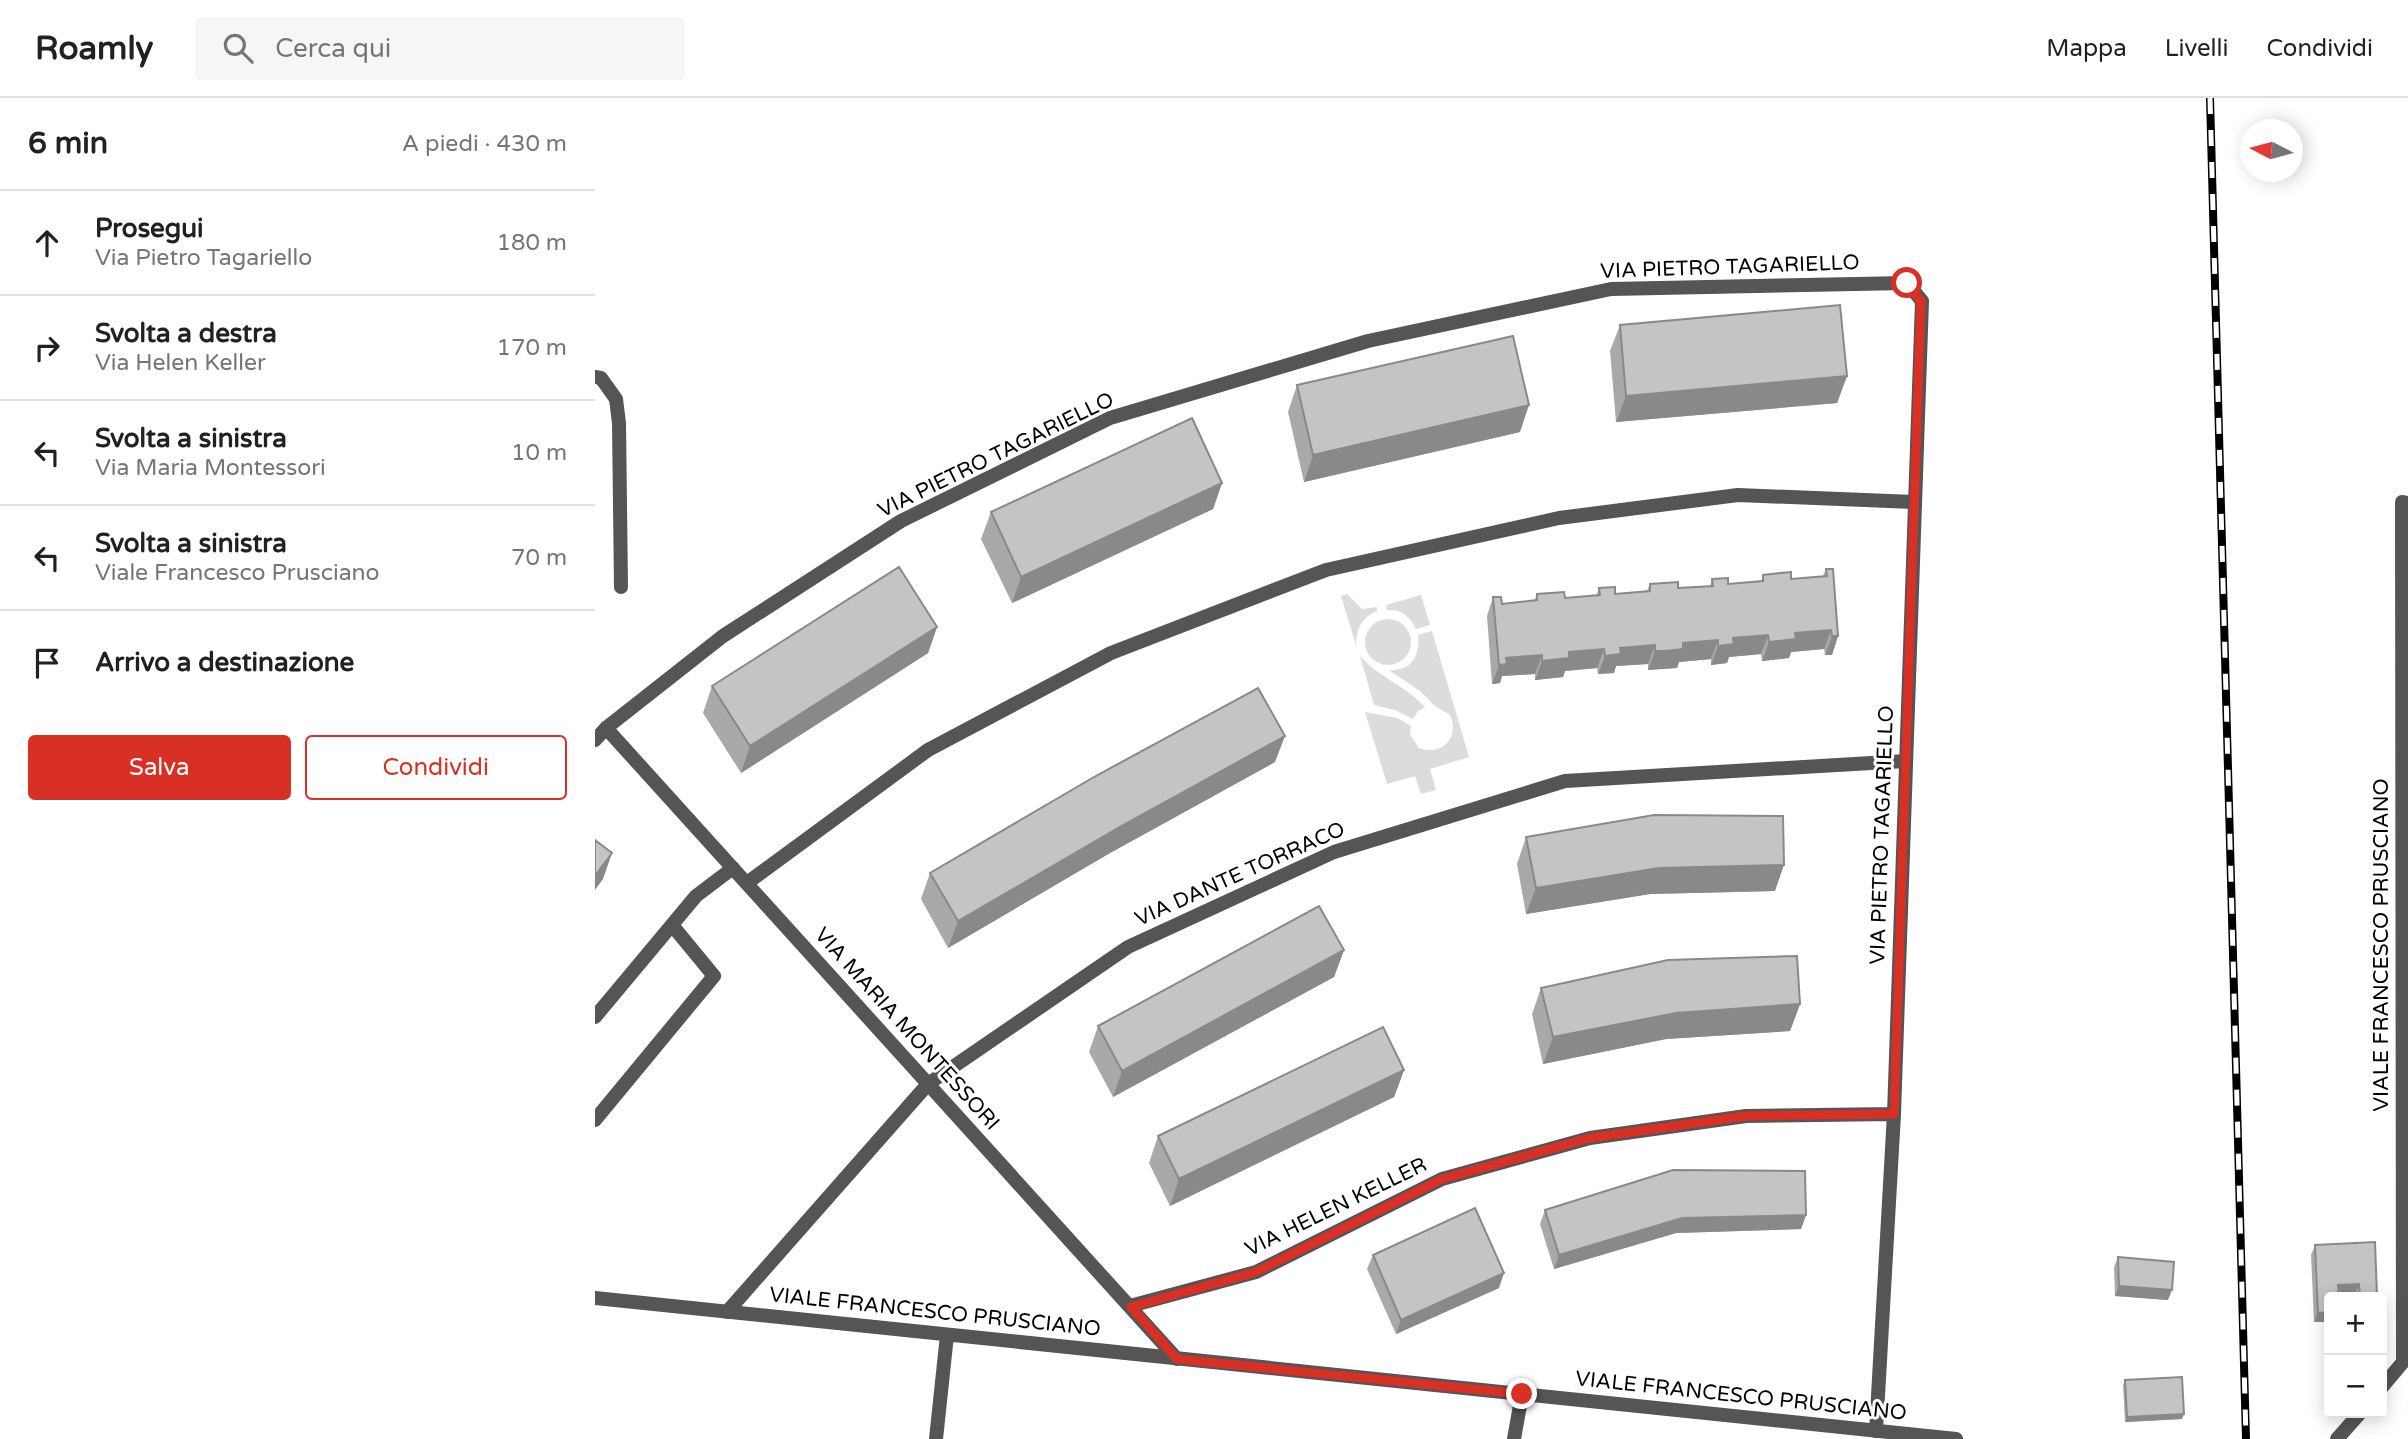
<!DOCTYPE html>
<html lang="it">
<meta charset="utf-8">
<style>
:root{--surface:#fff;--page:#f6f6f6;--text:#202124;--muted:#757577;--line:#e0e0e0;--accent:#d93025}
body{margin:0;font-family:"Varela Round",sans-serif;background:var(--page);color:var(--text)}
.controls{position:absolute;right:21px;bottom:21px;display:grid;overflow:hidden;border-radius:7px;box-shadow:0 4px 18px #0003}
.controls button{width:63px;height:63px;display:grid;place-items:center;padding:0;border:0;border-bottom:2px solid var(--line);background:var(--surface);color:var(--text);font:35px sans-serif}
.compass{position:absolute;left:1645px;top:21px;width:63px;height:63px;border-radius:50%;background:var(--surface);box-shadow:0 4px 18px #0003;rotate:276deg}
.stop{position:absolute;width:21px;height:21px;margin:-16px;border:5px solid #d93025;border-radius:50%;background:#fff}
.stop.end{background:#d93025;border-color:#fff;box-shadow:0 2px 7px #0008}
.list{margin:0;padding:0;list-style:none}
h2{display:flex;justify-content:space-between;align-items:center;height:91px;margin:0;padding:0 28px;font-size:30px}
h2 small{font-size:23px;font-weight:400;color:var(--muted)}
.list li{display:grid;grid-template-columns:46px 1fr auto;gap:21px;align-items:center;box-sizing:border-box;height:105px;padding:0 28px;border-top:2px solid var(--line)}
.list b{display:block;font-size:26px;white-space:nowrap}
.list p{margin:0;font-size:23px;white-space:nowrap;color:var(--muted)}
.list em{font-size:23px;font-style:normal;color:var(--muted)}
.actions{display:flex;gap:14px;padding:21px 28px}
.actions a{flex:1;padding:16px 0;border:2px solid var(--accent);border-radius:7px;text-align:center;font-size:24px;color:var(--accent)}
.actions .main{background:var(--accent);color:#fff}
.icon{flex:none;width:38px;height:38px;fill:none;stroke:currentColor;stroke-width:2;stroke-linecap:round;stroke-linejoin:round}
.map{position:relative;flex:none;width:1813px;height:1341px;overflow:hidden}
header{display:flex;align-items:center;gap:42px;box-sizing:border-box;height:98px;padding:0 35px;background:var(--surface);border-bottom:2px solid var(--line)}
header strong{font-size:33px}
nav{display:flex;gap:38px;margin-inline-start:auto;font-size:24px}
.search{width:490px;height:63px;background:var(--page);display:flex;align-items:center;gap:18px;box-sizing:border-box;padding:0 24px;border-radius:7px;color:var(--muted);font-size:26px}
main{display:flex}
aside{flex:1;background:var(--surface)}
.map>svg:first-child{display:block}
.green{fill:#dcdcdc}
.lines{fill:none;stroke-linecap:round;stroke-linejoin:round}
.lane{stroke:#555;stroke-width:14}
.street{stroke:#555;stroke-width:14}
.rail-casing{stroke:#000;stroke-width:8}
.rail{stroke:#fff;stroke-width:5;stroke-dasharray:16;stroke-linecap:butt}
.wall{fill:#a9a9a9}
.shaded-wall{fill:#898989}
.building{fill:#c4c4c4;stroke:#898989;stroke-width:2}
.route{stroke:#d93025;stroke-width:9}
.labels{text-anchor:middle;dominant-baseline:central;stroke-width:6;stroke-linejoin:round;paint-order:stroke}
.street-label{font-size:21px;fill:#000;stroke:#fff}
</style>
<header>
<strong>Roamly</strong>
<div class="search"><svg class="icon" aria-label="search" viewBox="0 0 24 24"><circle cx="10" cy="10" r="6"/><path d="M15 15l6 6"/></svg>Cerca qui</div>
<nav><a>Mappa</a><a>Livelli</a><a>Condividi</a></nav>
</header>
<main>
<aside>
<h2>6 min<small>A piedi · 430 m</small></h2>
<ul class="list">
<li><svg class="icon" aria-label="ahead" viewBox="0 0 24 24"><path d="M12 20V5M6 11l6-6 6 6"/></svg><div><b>Prosegui</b><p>Via Pietro Tagariello</p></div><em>180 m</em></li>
<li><svg class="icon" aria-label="right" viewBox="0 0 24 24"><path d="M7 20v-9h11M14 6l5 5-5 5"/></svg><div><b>Svolta a destra</b><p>Via Helen Keller</p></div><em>170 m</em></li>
<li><svg class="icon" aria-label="left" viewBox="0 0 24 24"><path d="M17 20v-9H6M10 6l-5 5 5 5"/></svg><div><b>Svolta a sinistra</b><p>Via Maria Montessori</p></div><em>10 m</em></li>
<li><svg class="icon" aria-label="left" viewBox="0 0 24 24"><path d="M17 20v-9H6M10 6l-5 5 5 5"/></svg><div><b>Svolta a sinistra</b><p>Viale Francesco Prusciano</p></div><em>70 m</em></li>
<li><svg class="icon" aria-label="arrive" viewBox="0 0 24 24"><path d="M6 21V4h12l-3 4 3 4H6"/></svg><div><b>Arrivo a destinazione</b></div></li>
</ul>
<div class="actions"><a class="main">Salva</a><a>Condividi</a></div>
</aside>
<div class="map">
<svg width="1813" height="1341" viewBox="0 0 1813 1341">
<rect width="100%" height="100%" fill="#fff"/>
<path class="green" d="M 752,496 L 767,511 L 782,509 L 782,513 C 766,520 762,530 761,547 L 746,498 Z
M 826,497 L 835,527 L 821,531 C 814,517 807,512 792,512 L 791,507 Z
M770 544a23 23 0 1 1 46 0a23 23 0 1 1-46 0Z
M 837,533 L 874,659 L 835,671 L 841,692 L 826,696 L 820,678 L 792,686 L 770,614 L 802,620 L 816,628 L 815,637 L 824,650 C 847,658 865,640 855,617 L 840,608 L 825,593 L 794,572 C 817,573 825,558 823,537 Z
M 765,558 C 783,579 811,588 830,609 L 823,613 L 818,621 L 800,612 L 779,607 Z"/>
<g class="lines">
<path class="lane" d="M 0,279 L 6,280 L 21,301 L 24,325 L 26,489
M 152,785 L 333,652 L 516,555 L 731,472 L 964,420 L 1143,397 L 1319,404
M 0,919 L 101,798 L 138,770
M 0,1022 L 119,878 L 77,827
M 919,1341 L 927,1296"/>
<path class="street" d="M 11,630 L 582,1261
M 0,642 L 11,630 L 128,538 L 306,423 L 515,320 L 773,243 L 1016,191 L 1312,185 L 1327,203 L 1299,1016 L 1281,1333
M 0,1200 L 1361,1341
M 535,1208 L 661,1174 L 847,1081 L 995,1040 L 1151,1018 L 1299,1016
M 132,1214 L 333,986 L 533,849 L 739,754 L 970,683 L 1310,663
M 1787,1289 L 1808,1264 L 1807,404 L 1813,405
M 341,1341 L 352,1237
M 1742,1341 L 1765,1315"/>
<defs>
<path id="rail" d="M 1615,0 L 1651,1341"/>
</defs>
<use href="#rail" class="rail-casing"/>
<use href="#rail" class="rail"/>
</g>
<path class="wall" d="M 1025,227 L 1252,278 L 1242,305 L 1021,324 L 1015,253 Z
M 702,287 L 925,334 L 709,384 L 693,314 Z
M 627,385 L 618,411 L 417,505 L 386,441 L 396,414 Z
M 1231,471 L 1243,538 L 1237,557 L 1230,557 L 1229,551 L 1196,554 L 1194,560 L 1167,563 L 1166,556 L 1134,559 L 1132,565 L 1116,567 L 1116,561 L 1084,564 L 1082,570 L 1063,571 L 1053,572 L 1053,566 L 1021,568 L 1019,575 L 1003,576 L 1002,570 L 970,573 L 968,579 L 940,582 L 940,576 L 907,578 L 905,585 L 897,586 L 892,518 L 898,499 L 907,506 L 939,503 L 942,496 L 970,500 L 1001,498 L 1004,490 L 1020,496 L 1052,493 L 1055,486 L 1083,490 L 1115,488 L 1117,481 L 1133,486 L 1166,483 L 1168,477 L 1196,481 L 1228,478 Z
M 342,529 L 333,555 L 146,675 L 108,615 L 117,588 Z
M 680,664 L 515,755 L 353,850 L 326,801 L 335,775 Z
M 931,739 L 1180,793 L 1055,796 L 931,816 L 922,766 Z
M 749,852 L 739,879 L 518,999 L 494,954 L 503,928 Z
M 946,890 L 1205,906 L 1195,933 L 1071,941 L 948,966 L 937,916 Z
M 809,972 L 799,999 L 575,1108 L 554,1065 L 563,1038 Z
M 950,1112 L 1211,1117 L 1206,1131 L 1081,1135 L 959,1171 L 945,1126 Z
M 1720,1147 L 1782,1199 L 1761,1199 L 1760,1196 L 1744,1197 L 1734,1199 L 1734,1224 L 1719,1224 L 1716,1157 Z
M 778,1157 L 904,1190 L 801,1236 L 772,1171 Z
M 1523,1159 L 1573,1202 L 1520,1198 L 1519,1169 Z
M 1530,1282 L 1587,1321 L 1530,1324 L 1528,1287 Z"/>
<path class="shaded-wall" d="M 1252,278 L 1242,305 L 1021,324 L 1031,298 Z
M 934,307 L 925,334 L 709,384 L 718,357 Z
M 627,385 L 618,411 L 417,505 L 426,479 Z
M 342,529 L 333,555 L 146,675 L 155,648 Z
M 1236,532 L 1229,551 L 1196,554 L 1194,560 L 1167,563 L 1174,544 L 1200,535 Z
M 1173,537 L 1166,556 L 1134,559 L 1132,565 L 1116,567 L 1123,548 L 1138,540 Z
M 1237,538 L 1243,538 L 1237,557 L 1230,557 Z
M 1123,542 L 1116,561 L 1084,564 L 1082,570 L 1053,572 L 1060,553 L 1088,545 Z
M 1060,547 L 1053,566 L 1021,568 L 1019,575 L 1003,576 L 1010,558 L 1025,550 Z
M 1009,551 L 1002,570 L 970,573 L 968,579 L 940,582 L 947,563 L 974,554 Z
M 947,557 L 940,576 L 907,578 L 905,585 L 897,586 L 904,567 L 911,560 Z
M 690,638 L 680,664 L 515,755 L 353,850 L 363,823 L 525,729 Z
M 17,755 L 8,781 L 0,792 L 0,778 Z
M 1189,767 L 1180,793 L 1055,796 L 931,816 L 941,790 L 1064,770 Z
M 749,852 L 739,879 L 518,999 L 527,973 Z
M 1205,906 L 1195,933 L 1071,941 L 948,966 L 958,939 L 1081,915 Z
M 809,972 L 799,999 L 575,1108 L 584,1081 Z
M 1211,1117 L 1206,1131 L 1081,1135 L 959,1171 L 964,1157 L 1087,1120 Z
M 909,1175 L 904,1190 L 801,1236 L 806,1222 Z
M 1764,1186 L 1760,1196 L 1740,1197 L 1743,1187 Z
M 1524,1188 L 1577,1192 L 1573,1202 L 1520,1198 Z
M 1734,1214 L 1734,1224 L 1719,1224 L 1723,1215 Z
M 1589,1316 L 1587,1321 L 1530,1324 L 1532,1319 Z"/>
<path class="building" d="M 1245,207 L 1252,278 L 1031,298 L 1025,227 Z
M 918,238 L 934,307 L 718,357 L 702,287 Z
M 597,320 L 627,385 L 426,479 L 396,414 Z
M 304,469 L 342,529 L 155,648 L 117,588 Z
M 1231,471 L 1238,471 L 1243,538 L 1237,538 L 1236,532 L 1200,535 L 1201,541 L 1174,544 L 1173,537 L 1138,540 L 1139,546 L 1123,548 L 1123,542 L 1088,545 L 1088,551 L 1070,553 L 1060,553 L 1060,547 L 1025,550 L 1026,556 L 1010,558 L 1009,551 L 974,554 L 974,560 L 947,563 L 947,557 L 911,560 L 912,566 L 904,567 L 898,499 L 906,499 L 907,506 L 942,502 L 942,496 L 969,494 L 970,500 L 1005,497 L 1004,490 L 1020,489 L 1020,496 L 1055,493 L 1055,486 L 1083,484 L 1083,490 L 1118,488 L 1117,481 L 1133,480 L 1133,486 L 1168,483 L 1168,477 L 1185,475 L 1196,474 L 1196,481 L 1232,478 Z
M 663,590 L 690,638 L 525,729 L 363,823 L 335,775 L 499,679 Z
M 1059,717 L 1188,718 L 1189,767 L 1064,770 L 941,790 L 931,739 Z
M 0,742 L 17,755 L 0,778 Z
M 724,808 L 749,852 L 527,973 L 503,928 Z
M 1202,858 L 1205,906 L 1081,915 L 958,939 L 946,890 L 1073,862 Z
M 788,929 L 809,972 L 584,1081 L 563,1038 Z
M 1078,1072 L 1210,1073 L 1211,1117 L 1087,1120 L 964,1157 L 950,1112 Z
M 880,1110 L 909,1175 L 806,1222 L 778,1157 Z
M 1780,1144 L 1782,1199 L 1765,1199 L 1764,1186 L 1743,1187 L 1744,1199 L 1734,1199 L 1734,1214 L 1723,1215 L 1720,1147 Z
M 1523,1159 L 1579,1164 L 1577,1192 L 1524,1188 Z
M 1587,1279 L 1589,1316 L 1532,1319 L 1530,1282 Z"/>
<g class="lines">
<path class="route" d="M 927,1296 L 582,1261 L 536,1209 L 661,1174 L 847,1081 L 995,1040 L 1151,1018 L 1299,1016 L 1326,203 L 1312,185"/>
</g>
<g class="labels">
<g class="street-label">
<text transform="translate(1135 169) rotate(-2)">VIA PIETRO TAGARIELLO</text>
<text transform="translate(401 357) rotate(-26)">VIA PIETRO TAGARIELLO</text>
<text transform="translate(1287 737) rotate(-88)">VIA PIETRO TAGARIELLO</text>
<text transform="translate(645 776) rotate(-24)">VIA DANTE TORRACO</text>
<text transform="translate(1786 847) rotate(-90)">VIALE FRANCESCO PRUSCIANO</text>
<text transform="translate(312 931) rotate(48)">VIA MARIA MONTESSORI</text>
<text transform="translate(741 1109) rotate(-26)">VIA HELEN KELLER</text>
<text transform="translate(340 1214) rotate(6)">VIALE FRANCESCO PRUSCIANO</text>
<text transform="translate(1146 1298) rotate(6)">VIALE FRANCESCO PRUSCIANO</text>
</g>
</g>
</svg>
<div class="controls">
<button>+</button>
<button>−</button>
</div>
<svg class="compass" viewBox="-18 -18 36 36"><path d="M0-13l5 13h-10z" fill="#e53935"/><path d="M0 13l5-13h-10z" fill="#757577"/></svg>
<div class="stop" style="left:1312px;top:185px"></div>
<div class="stop end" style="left:927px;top:1296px"></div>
</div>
</main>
